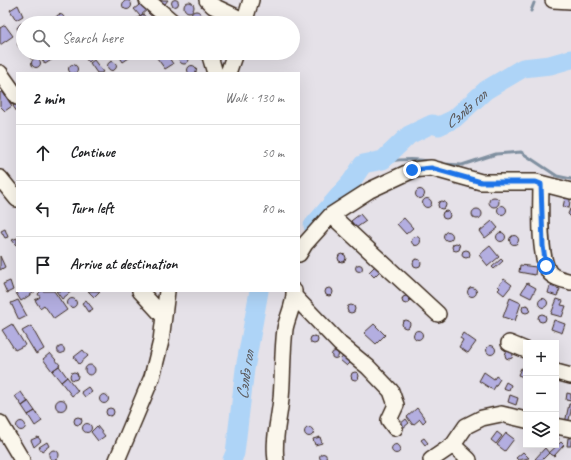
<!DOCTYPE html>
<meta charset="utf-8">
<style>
:root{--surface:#fff;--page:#f2f2f2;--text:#202124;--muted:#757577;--line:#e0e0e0}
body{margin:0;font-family:Caveat,sans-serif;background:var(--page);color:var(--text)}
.controls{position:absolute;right:12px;bottom:12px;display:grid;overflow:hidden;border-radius:0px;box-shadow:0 4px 16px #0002}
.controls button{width:36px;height:36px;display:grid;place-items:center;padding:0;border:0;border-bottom:1px solid var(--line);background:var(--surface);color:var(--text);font:20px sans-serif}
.stop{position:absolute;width:12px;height:12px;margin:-9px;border:3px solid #1a73e8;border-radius:50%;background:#fff}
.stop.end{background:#1a73e8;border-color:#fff;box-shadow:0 1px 4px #0008}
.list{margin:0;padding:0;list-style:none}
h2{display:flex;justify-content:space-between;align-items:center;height:52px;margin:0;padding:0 16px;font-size:17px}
h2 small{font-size:13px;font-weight:400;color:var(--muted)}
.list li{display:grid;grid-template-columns:26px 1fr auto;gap:12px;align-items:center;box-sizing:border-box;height:56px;padding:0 16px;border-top:1px solid var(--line)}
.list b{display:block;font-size:15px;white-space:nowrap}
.list em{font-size:13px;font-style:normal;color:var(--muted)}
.icon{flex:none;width:22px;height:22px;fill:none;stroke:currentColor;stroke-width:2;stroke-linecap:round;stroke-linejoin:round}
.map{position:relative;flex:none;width:571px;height:460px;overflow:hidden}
.search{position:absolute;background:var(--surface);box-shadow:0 4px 16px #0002;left:16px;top:16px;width:284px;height:44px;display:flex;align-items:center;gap:10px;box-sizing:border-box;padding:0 14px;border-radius:22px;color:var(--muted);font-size:15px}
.panel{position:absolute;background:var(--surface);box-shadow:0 4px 16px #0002;left:16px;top:72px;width:284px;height:220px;border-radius:0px}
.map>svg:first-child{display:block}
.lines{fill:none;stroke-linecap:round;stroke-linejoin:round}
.stream{stroke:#8090a0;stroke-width:3}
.river{stroke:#aed4f7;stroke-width:19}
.building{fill:#b3aee0;stroke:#3b2a1e}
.minor-casing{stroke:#3b2a1e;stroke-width:18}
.minor{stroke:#fbf7ec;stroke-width:15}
.route{stroke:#1a73e8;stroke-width:5}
.labels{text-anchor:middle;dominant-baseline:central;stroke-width:4;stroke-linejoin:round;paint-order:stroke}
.water-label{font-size:17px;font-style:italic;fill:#585454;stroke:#fbf7ec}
</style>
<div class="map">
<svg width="571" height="460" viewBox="0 0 571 460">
<rect width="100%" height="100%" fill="#e5e1e8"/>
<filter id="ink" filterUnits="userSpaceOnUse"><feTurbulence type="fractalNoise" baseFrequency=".025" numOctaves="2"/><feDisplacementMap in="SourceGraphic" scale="8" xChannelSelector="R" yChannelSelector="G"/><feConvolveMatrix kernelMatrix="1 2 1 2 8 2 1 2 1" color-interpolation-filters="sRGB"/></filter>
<g filter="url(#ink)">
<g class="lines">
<path class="stream" d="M 531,11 L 534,3
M 443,164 L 462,165 L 496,154 L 521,152 L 557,176 L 571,179
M 351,182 C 358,178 364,171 371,167 C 388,159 411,158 429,161"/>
<g class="river">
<path id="s1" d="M 313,226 L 351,182 L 363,164 L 383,160 L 409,135 L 432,124 L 439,126 L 454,119 L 486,90 L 523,68 L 550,65 L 571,59"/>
<path id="s2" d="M 232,460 L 235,453 L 245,369 L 259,291"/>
</g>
</g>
<path class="building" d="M171.5 3a3.5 3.5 0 1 1 7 0a3.5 3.5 0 1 1-7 0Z
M 159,0 L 168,0 L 165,4 L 162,3 Z
M122.5 5a4.5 4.5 0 1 1 9 0a4.5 4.5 0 1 1-9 0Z
M 143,2 L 148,9 L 140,16 L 134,9 Z
M184 7a5 5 0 1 1 10 0a5 5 0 1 1-10 0Z
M 18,5 L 23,16 L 16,20 L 10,10 Z
M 151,7 L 165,21 L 162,23 L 159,23 L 147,12 Z
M191 16a5 5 0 1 1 10 0a5 5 0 1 1-10 0Z
M 143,14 L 148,21 L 144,23 L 131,23 Z
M55.5 19a4.5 4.5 0 1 1 9 0a4.5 4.5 0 1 1-9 0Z
M 23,23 L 23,33 L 22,33 L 19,32 L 17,28 L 20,24 Z
M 5,25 L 13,36 L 0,45 L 0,28 Z
M17.5 44a3.5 3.5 0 1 1 7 0a3.5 3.5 0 1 1-7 0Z
M 27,53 L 40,53 L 31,59 Z
M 44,53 L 50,53 L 53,59 L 45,64 L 40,56 Z
M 55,53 L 66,53 L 59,58 Z
M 82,53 L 90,53 L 93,58 L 88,62 Z
M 117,53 L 131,53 L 132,56 L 123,62 Z
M 166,53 L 173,64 L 165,69 L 157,58 Z
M179 59a5 5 0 1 1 10 0a5 5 0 1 1-10 0Z
M31.5 63a4.5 4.5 0 1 1 9 0a4.5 4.5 0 1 1-9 0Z
M 94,60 L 103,72 L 101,73 L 97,73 L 90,63 Z
M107.5 66a4.5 4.5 0 1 1 9 0a4.5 4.5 0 1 1-9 0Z
M68.5 69a4.5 4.5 0 1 1 9 0a4.5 4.5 0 1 1-9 0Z
M187.5 70a4.5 4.5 0 1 1 9 0a4.5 4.5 0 1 1-9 0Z
M 2,91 L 12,106 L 5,111 L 0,106 L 0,93 Z
M 16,104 L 17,105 L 17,112 L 13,106 Z
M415.5 194a4.5 4.5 0 1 1 9 0a4.5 4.5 0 1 1-9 0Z
M 566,193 L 571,194 L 569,208 L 563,207 Z
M489 202a5 5 0 1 1 10 0a5 5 0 1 1-10 0Z
M422.5 203a4.5 4.5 0 1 1 9 0a4.5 4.5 0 1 1-9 0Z
M438 205a4 4 0 1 1 8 0a4 4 0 1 1-8 0Z
M497.5 210a4.5 4.5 0 1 1 9 0a4.5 4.5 0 1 1-9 0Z
M 570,209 L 571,209 L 571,217 L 568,214 Z
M472 214a5 5 0 1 1 10 0a5 5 0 1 1-10 0Z
M442 215a4 4 0 1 1 8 0a4 4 0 1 1-8 0Z
M 360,214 L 366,221 L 356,228 L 351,221 Z
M 404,218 L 413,228 L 406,234 L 397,224 Z
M 492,221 L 498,228 L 485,238 L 480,231 Z
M 5,229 L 8,237 L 5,238 L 1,231 Z
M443.5 236a4.5 4.5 0 1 1 9 0a4.5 4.5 0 1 1-9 0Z
M496.5 237a4.5 4.5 0 1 1 9 0a4.5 4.5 0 1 1-9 0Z
M509.5 240a4.5 4.5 0 1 1 9 0a4.5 4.5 0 1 1-9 0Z
M411.5 241a4.5 4.5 0 1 1 9 0a4.5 4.5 0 1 1-9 0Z
M 17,238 L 17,245 L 16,245 L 12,240 Z
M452 247a4 4 0 1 1 8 0a4 4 0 1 1-8 0Z
M 490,246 L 499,257 L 488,266 L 479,255 Z
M462 254a4 4 0 1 1 8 0a4 4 0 1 1-8 0Z
M338 258a4 4 0 1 1 8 0a4 4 0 1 1-8 0Z
M 0,256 L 5,267 L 0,270 Z
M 501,259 L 503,261 L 494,269 L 492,267 Z
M413 263a4 4 0 1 1 8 0a4 4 0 1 1-8 0Z
M355.5 268a3.5 3.5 0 1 1 7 0a3.5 3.5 0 1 1-7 0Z
M 376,265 L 381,270 L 374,277 L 369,272 Z
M 520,265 L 536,267 L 535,275 L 519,272 Z
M 504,279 L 512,285 L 504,295 L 498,290 L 500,288 L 498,286 Z
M 10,281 L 13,290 L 7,293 L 3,284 Z
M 527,283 L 536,288 L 531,298 L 521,293 Z
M 550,286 L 560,289 L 557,296 L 548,293 Z
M467.5 292a4.5 4.5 0 1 1 9 0a4.5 4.5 0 1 1-9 0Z
M325 292a4 4 0 1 1 8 0a4 4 0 1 1-8 0Z
M 19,291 L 36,291 L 21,301 L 16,293 Z
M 41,291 L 54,291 L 67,310 L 54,319 L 44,305 L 40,308 L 35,300 L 40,297 L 38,294 Z
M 56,291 L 72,291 L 62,299 Z
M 88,291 L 100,291 L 94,297 Z
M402 300a4 4 0 1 1 8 0a4 4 0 1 1-8 0Z
M 510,298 L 521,303 L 515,321 L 503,317 Z
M67.5 303a4.5 4.5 0 1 1 9 0a4.5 4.5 0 1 1-9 0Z
M538.5 303a4.5 4.5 0 1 1 9 0a4.5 4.5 0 1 1-9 0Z
M 557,299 L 563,301 L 561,305 L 566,306 L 562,317 L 551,314 Z
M 18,300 L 27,316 L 19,320 L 11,303 Z
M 86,300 L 93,309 L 88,312 L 82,303 Z
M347 309a4 4 0 1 1 8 0a4 4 0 1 1-8 0Z
M522 309a4 4 0 1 1 8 0a4 4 0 1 1-8 0Z
M538 318a4 4 0 1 1 8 0a4 4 0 1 1-8 0Z
M402 324a4 4 0 1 1 8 0a4 4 0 1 1-8 0Z
M 554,320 L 565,324 L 562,333 L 551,329 Z
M 12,324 L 25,345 L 15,350 L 2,330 Z
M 374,324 L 385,335 L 376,344 L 364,333 Z
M 31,326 L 44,349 L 36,354 L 22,331 Z
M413.5 335a4.5 4.5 0 1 1 9 0a4.5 4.5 0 1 1-9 0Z
M 463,333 L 476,342 L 468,353 L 459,347 L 463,340 L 460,338 Z
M310 340a4 4 0 1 1 8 0a4 4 0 1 1-8 0Z
M486.5 350a4.5 4.5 0 1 1 9 0a4.5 4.5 0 1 1-9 0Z
M57.5 350a3.5 3.5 0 1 1 7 0a3.5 3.5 0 1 1-7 0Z
M 83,350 L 88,356 L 79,364 L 74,357 Z
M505 355a4 4 0 1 1 8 0a4 4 0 1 1-8 0Z
M331.5 355a3.5 3.5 0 1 1 7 0a3.5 3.5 0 1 1-7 0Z
M 50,353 L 60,365 L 52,371 L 43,359 Z
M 345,354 L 353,360 L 347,366 L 340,360 Z
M85 370a5 5 0 1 1 10 0a5 5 0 1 1-10 0Z
M 59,366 L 67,377 L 61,382 L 52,371 Z
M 521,368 L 526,370 L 526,378 L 518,375 Z
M351 376a4 4 0 1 1 8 0a4 4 0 1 1-8 0Z
M70 376a4 4 0 1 1 8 0a4 4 0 1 1-8 0Z
M 484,372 L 494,379 L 496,376 L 500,379 L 493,390 L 479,381 Z
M 67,377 L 78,391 L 72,396 L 61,382 Z
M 506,382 L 511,385 L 509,390 L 503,388 Z
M 88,387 L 92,392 L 85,397 L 81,392 Z
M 21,392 L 28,402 L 22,406 L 15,396 Z
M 567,393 L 571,394 L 571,401 L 566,400 Z
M99.5 399a4.5 4.5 0 1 1 9 0a4.5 4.5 0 1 1-9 0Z
M 510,395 L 518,398 L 516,405 L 508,402 Z
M55.5 405a5.5 5.5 0 1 1 11 0a5.5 5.5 0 1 1-11 0Z
M 28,401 L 35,411 L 28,415 L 22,406 Z
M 569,404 L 571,404 L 571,411 L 568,424 L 565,423 Z
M106 412a4 4 0 1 1 8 0a4 4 0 1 1-8 0Z
M 417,408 L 426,420 L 423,423 L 420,419 L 413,425 L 407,417 Z
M 35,411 L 42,421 L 35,426 L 28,415 Z
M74 421a4 4 0 1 1 8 0a4 4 0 1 1-8 0Z
M 406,419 L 409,423 L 403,428 L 400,424 Z
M16.5 426a4.5 4.5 0 1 1 9 0a4.5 4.5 0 1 1-9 0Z
M82.5 428a4.5 4.5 0 1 1 9 0a4.5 4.5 0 1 1-9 0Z
M 97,426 L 105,436 L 98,441 L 91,432 Z
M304.5 432a4.5 4.5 0 1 1 9 0a4.5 4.5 0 1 1-9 0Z
M 497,432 L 502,436 L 496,444 L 491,440 Z
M 506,433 L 514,439 L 505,451 L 497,445 Z
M 556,434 L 559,439 L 556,443 Z
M 38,437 L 41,441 L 34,447 L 31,440 Z
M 320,437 L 322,443 L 315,445 L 313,439 Z
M 424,438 L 428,443 L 425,445 L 421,440 Z
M 568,438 L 571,438 L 571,446 L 567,446 Z
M 47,442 L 49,446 L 42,451 L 39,447 Z
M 561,442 L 564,445 L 554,456 L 549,453 Z
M391.5 449a4.5 4.5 0 1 1 9 0a4.5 4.5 0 1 1-9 0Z
M 545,448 L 549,453 L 542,460 L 537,460 L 535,459 Z
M49 455a5 5 0 1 1 10 0a5 5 0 1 1-10 0Z
M 523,452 L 529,458 L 518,460 L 516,458 Z
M319.5 457a3.5 3.5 0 1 1 7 0a3.5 3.5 0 1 1-7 0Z"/>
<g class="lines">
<defs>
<path id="minor" d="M 147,0 L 174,23
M 207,0 L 213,6 L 245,21
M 553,0 L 571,1
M 244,23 L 251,0
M 209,53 L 215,73
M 0,73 L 17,97
M 228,73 L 235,53
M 0,178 L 17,199
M 541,184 C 541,204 538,255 549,272 C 553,278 564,280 571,282
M 299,254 L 305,244 L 331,215
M 140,291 L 163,316
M 295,297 L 340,344 L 368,367 L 391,391 L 396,405 L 389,420 L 395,428
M 438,314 L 331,215 L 370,190 L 413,170 L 431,168 L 481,182 L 536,182 L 571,191
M 509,343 L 526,350
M 556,372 L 571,376
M 0,423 L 22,460
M 556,426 L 571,429
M 453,445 L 469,460
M 117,460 L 152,377 L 161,341 L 167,291
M 276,460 C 273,440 279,420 281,399 C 283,376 282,353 285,329 C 287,317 295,304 294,291
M 431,460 L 453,445 L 466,426 L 482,418 L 501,414 L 526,420"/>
</defs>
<use href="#minor" class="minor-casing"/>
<use href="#minor" class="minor"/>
</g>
</g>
<g class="lines" filter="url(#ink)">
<path class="route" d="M 412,170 L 431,168 L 481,182 L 536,182 L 541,184 L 543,246 L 546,266"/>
</g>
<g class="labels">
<g class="water-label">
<text stroke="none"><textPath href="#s1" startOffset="201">Сэлбэ гол</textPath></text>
<text stroke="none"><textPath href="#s2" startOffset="86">Сэлбэ гол</textPath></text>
</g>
</g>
</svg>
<div class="controls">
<button>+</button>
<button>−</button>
<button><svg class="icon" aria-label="layers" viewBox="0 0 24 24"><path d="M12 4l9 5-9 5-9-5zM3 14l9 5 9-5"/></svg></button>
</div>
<div class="stop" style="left:546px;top:266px"></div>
<div class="stop end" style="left:412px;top:170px"></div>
<div class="search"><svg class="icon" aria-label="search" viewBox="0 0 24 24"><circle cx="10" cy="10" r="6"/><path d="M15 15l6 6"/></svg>Search here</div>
<section class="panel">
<h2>2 min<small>Walk · 130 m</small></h2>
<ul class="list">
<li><svg class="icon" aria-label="ahead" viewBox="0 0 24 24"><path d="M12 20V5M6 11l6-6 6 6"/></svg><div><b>Continue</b></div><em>50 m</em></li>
<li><svg class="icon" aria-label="left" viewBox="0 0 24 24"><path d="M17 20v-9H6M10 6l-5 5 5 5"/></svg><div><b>Turn left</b></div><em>80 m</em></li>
<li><svg class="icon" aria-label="arrive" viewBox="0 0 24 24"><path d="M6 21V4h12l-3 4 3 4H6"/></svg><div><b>Arrive at destination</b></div></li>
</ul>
</section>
</div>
